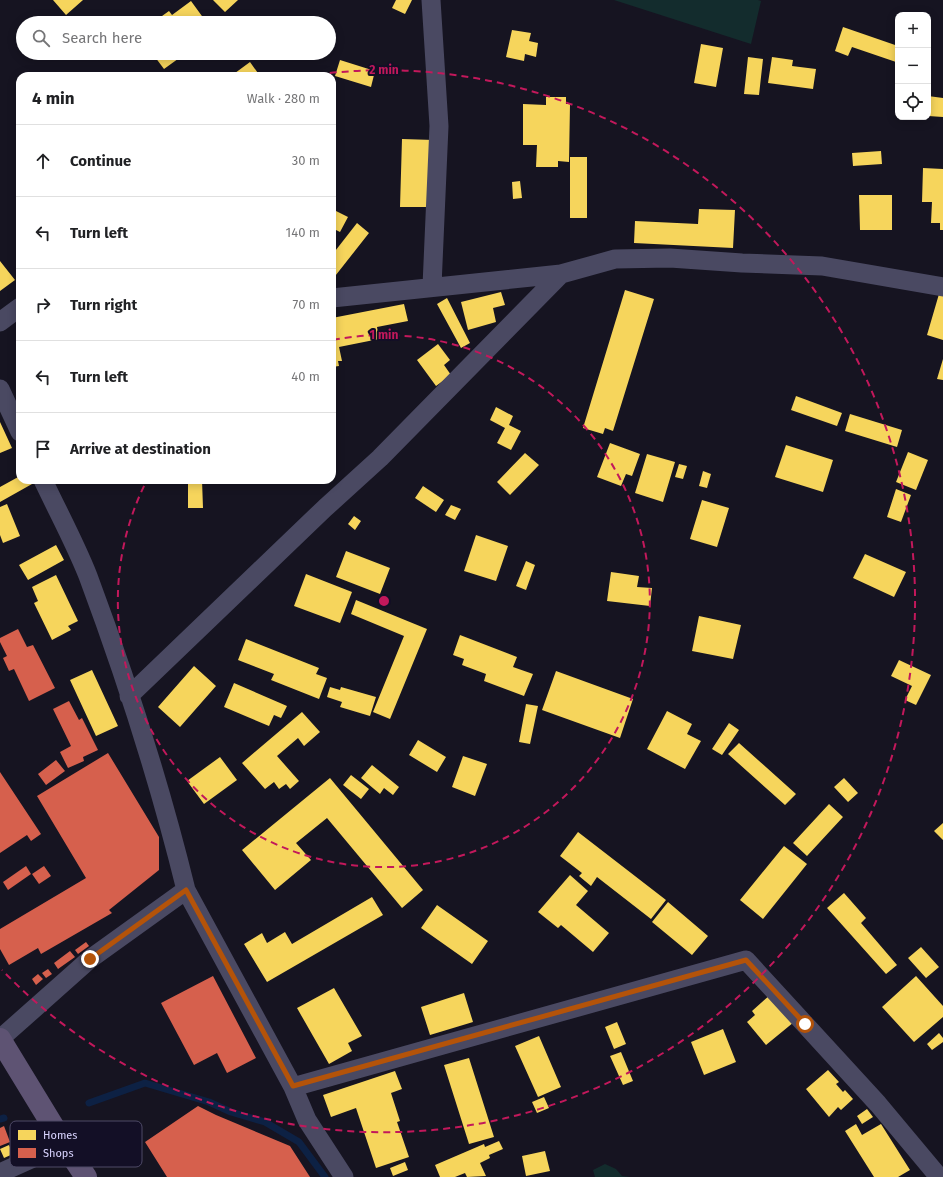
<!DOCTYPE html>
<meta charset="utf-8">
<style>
:root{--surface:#fff;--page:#f2f2f2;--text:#202124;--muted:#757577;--line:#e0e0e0}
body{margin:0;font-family:"Fira Sans",sans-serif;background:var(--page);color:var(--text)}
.controls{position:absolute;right:12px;top:12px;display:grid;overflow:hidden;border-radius:8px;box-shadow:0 2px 10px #0003}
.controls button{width:36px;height:36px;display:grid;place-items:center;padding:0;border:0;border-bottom:1px solid var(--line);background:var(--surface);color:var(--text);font:20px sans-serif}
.stop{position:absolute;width:12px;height:12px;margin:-9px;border:3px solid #b45309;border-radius:50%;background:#fff}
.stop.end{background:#b45309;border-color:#fff;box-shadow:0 1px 4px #0008}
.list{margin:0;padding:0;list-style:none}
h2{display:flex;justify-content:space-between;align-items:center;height:52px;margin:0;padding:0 16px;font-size:17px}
h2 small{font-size:13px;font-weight:400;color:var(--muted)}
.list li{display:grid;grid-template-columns:26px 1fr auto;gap:12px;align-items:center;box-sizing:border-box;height:72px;padding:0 16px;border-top:1px solid var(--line)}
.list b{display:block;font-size:15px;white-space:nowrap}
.list em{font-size:13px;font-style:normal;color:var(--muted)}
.icon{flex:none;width:22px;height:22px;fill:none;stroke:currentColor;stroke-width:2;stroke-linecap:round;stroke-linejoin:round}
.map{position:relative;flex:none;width:943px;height:1177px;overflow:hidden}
.search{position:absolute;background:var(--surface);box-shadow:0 2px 10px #0003;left:16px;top:16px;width:320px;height:44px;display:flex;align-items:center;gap:10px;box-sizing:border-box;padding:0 14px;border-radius:22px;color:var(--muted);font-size:15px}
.panel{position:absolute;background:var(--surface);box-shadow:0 2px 10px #0003;left:16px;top:72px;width:320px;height:412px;border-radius:12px}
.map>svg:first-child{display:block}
.green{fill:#132c2d}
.homes{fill:#f6d55c}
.shops{fill:#d6604d}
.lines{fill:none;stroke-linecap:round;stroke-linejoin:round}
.stream{stroke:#0d2144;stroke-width:7}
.minor{stroke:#4a4962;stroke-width:19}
.primary{stroke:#5e5373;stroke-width:22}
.route{stroke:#b45309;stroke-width:5}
.ring{fill:none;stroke:#c2185b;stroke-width:2;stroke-dasharray:7 5}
.key{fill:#130f26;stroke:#4e4a67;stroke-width:1}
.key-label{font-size:11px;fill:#d9d4ff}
.centre{fill:#c2185b;stroke:#130f26;stroke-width:2}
.ring-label{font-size:12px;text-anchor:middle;font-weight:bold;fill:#c2185b;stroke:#130f26;stroke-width:4;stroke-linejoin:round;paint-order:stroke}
</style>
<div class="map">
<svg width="943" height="1177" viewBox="0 0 943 1177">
<rect width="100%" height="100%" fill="#161421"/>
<path class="green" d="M 614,0 L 758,0 L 761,1 L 751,44 Z
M 605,1164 L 616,1169 L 622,1176 L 630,1177 L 595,1177 L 593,1170 Z"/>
<path class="homes" d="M 53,0 L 83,0 L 66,15 Z
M 213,0 L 238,0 L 225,12 Z
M 396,0 L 412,0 L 405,14 L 392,8 Z
M 191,1 L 207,23 L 160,23 L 165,20 L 162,16 L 169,11 L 172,15 Z
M 843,27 L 898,46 L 896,62 L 852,47 L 848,56 L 835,51 Z
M 512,30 L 531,33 L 529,41 L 538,43 L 536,57 L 525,54 L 524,61 L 506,57 Z
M 701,44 L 723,48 L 716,87 L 694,83 Z
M 152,53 L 180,53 L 182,56 L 164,69 Z
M 748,57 L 763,59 L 759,95 L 744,94 Z
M 772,57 L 793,60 L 792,66 L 816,69 L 813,89 L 768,83 Z
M 340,60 L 375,71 L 371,87 L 335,76 Z
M 250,62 L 260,76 L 231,76 Z
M 928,96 L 943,98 L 943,117 L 928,116 Z
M 546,97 L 566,97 L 566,104 L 570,104 L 569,162 L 558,161 L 558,167 L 536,167 L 537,145 L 523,145 L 523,104 L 546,105 Z
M 402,139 L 434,140 L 432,207 L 400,207 Z
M 881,151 L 882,164 L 853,166 L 852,153 Z
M 570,157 L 587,157 L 587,218 L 570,218 Z
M 923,168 L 943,169 L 943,230 L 940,230 L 940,223 L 931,223 L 932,202 L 922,202 Z
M 520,181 L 522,198 L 513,199 L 512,182 Z
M 859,195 L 892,195 L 892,230 L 860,230 Z
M 332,209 L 348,217 L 340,232 L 332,228 Z
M 699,209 L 735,210 L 733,248 L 634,243 L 635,221 L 698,224 Z
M 357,223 L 369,233 L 332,280 L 332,255 Z
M 0,261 L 15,280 L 0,291 Z
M 625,290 L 654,299 L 613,431 L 605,428 L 603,434 L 583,428 Z
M 501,292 L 505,305 L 493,308 L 496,322 L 468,330 L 461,302 Z
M 939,294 L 943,295 L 943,340 L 927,335 Z
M 447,298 L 470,343 L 461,348 L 437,304 Z
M 404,304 L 408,321 L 377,327 L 379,339 L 339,347 L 342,361 L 338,361 L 339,366 L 332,367 L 332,318 Z
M 438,344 L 450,360 L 444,365 L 451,375 L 436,386 L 417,360 Z
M 943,359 L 943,380 L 937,379 Z
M 796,396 L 842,413 L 837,426 L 791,410 Z
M 496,407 L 513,416 L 509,425 L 521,431 L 511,450 L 497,443 L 505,428 L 490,420 Z
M 850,414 L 902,430 L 897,447 L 845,431 Z
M 0,422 L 12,448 L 0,453 Z
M 610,443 L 640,454 L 632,476 L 626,474 L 621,486 L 597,477 Z
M 786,445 L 833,460 L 823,492 L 775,477 Z
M 908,452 L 928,460 L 916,490 L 896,482 Z
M 525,453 L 539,465 L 510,495 L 497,482 Z
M 647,454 L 675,462 L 663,502 L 635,493 Z
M 679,464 L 687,466 L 683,479 L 675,477 Z
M 703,471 L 711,474 L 707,488 L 699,486 Z
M 20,476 L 20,480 L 30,480 L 32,484 L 0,502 L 0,487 Z
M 188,480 L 202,480 L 203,508 L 188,508 Z
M 423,486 L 444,500 L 436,512 L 415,498 Z
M 896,489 L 911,495 L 901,522 L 887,517 Z
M 702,500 L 729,508 L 717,547 L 690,539 Z
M 7,504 L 20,536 L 3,543 L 0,535 L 0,507 Z
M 451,505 L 461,509 L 455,520 L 445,515 Z
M 354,516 L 361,521 L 355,530 L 348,524 Z
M 476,535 L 508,546 L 496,581 L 464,571 Z
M 56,545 L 64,560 L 28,580 L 19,565 Z
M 346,551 L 390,568 L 380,594 L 336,577 Z
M 865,554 L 906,572 L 894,597 L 853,578 Z
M 526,561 L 535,565 L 526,590 L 516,586 Z
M 611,572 L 639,576 L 637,587 L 652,588 L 650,606 L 607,601 Z
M 306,574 L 352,592 L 340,623 L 294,606 Z
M 56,575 L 78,621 L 68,626 L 71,630 L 52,640 L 34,603 L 38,601 L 32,587 Z
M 356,600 L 427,629 L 390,719 L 373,712 L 404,636 L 351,614 Z
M 699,616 L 741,625 L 733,659 L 692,651 Z
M 460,635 L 517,657 L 513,667 L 533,674 L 524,696 L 484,681 L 486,674 L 462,665 L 464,659 L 453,655 Z
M 246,639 L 319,668 L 316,674 L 327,678 L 319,699 L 271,680 L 274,674 L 238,660 Z
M 899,660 L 931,675 L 916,705 L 905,700 L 912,686 L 891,676 Z
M 194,666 L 216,686 L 180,727 L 158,707 Z
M 92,670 L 118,726 L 96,736 L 70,680 Z
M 556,671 L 633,699 L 620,738 L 542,710 Z
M 234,683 L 287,706 L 281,718 L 274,715 L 269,726 L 224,707 Z
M 330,687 L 340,690 L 341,687 L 376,697 L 370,716 L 340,707 L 342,702 L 327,697 Z
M 526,704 L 538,706 L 530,744 L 519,742 Z
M 667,711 L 692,724 L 687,734 L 701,741 L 685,769 L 647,749 Z
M 302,712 L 320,732 L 304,746 L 298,738 L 277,756 L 299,781 L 290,789 L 286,784 L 279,789 L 274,782 L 265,789 L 242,763 Z
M 729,723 L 739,730 L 722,755 L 712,749 Z
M 418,740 L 446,757 L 437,772 L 409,755 Z
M 739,743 L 796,794 L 785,805 L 728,754 Z
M 463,756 L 487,764 L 475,796 L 452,787 Z
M 220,757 L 237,780 L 204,804 L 187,781 Z
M 372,765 L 399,787 L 393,795 L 384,788 L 380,794 L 361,778 Z
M 351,775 L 369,789 L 361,799 L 343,785 Z
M 330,778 L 423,890 L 402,908 L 327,818 L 296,843 L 311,860 L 275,890 L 242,850 Z
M 844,778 L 858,793 L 848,802 L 834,787 Z
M 829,804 L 843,817 L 807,856 L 793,843 Z
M 943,823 L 943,840 L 934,831 Z
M 578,832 L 666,900 L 651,919 L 597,877 L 591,886 L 579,876 L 582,873 L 560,856 Z
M 784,846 L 807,864 L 763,919 L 740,900 Z
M 570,875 L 588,891 L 576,905 L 609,933 L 593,952 L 561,925 L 558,928 L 538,912 Z
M 844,893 L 866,918 L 861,923 L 897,965 L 886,974 L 827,908 Z
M 372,897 L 383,915 L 267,982 L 244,944 L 262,933 L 267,943 L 285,932 L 292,944 Z
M 668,902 L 708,936 L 692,955 L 652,922 Z
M 437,905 L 488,941 L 472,964 L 421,928 Z
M 921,947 L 939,967 L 926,978 L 908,958 Z
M 916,976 L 943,1006 L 943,1017 L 914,1042 L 882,1007 Z
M 334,988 L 362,1036 L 348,1043 L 352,1051 L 329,1064 L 297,1008 Z
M 464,993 L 473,1022 L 430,1035 L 421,1007 Z
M 770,995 L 794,1022 L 766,1045 L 747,1022 L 755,1015 L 752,1011 Z
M 617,1022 L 626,1044 L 614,1049 L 605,1027 Z
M 723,1029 L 736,1062 L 704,1075 L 691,1042 Z
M 939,1033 L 943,1038 L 943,1042 L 932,1050 L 927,1044 Z
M 539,1036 L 561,1087 L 538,1097 L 515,1046 Z
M 621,1052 L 633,1081 L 623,1085 L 610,1056 Z
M 469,1058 L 494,1137 L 469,1144 L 444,1065 Z
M 828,1070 L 839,1082 L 836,1084 L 843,1092 L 845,1090 L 853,1099 L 841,1110 L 838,1107 L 829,1117 L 806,1089 Z
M 395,1071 L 402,1089 L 391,1093 L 400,1121 L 397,1122 L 409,1157 L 376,1168 L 356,1108 L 331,1117 L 323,1095 Z
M 544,1097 L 549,1108 L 537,1113 L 532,1102 Z
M 867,1109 L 873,1117 L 862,1124 L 857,1116 Z
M 856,1124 L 862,1135 L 881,1124 L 910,1170 L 898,1177 L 874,1177 L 845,1131 Z
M 499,1141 L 503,1149 L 489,1155 L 490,1158 L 480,1163 L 486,1176 L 467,1177 L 465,1173 L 455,1177 L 440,1177 L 435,1165 L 484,1144 L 485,1147 Z
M 9,1145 L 13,1154 L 4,1158 L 0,1149 Z
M 545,1151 L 550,1171 L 526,1176 L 522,1156 Z
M 405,1162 L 408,1170 L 393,1176 L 390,1168 Z"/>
<path class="shops" d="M 18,629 L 27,647 L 33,645 L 55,688 L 29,701 L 14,669 L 9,671 L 3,658 L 7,656 L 0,642 L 0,638 Z
M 69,701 L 79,720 L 82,718 L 98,750 L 83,757 L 84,761 L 68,768 L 60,752 L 71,746 L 53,709 Z
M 108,753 L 159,837 L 159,870 L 109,910 L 112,913 L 41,954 L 38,948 L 9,965 L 0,949 L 0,929 L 86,878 L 37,796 Z
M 56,760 L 65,771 L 46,785 L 38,774 Z
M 0,772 L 41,834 L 31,841 L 27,835 L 0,853 Z
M 26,866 L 31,874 L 8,890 L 3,882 Z
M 44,866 L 51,876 L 39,884 L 32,874 Z
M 86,942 L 89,946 L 78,954 L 75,950 Z
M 70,951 L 75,957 L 58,969 L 54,963 Z
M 48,969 L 52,974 L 46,978 L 42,973 Z
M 38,974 L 43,979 L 36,985 L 32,979 Z
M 213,976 L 256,1058 L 227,1073 L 217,1053 L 194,1065 L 161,1003 Z
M 198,1106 L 216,1115 L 290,1146 L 310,1177 L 167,1177 L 145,1142 Z
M 4,1126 L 10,1142 L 0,1146 L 0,1128 Z"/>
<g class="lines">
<path class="stream" d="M 89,1103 L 145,1083 L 209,1102 L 231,1112 L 265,1122 L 299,1142 L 325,1177
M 0,1119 L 4,1118"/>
<path class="minor" d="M 431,0 L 439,126 L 432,286
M 332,298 L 561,274 L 615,259 L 670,258 L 742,263 L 822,266 L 943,287
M 0,322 L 20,307
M 0,389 L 20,432
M 129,696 L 325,508 L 380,458 L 561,274
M 186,890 L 293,1087 L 746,960 L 878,1104 L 939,1177
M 0,1039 L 90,959 L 186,890 C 160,784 126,678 88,576 C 75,543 58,512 43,480
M 293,1087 L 307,1120 L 344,1177
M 0,1173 L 64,1144"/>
<path class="primary" d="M 0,1039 L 64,1144 L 86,1177"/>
</g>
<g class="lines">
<path class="route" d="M 90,959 L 186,890 L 293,1086 L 746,960 L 805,1024"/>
</g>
<g class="ring">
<path d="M333 340A266 266 0 1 1 147 480"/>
<path d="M306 76A531 531 0 1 1 2 970"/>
</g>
<rect x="10" y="1121" width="132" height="46" rx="6" class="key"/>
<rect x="18" y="1130" width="18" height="10" fill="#f6d55c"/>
<rect x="18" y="1148" width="18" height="10" fill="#d6604d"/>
<g class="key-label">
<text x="43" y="1139">Homes</text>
<text x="43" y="1157">Shops</text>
</g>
<circle cx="384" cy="601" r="6" class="centre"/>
<g class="ring-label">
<text x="384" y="74">2 min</text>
<text x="384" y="339">1 min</text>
</g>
</svg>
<div class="controls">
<button>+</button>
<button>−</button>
<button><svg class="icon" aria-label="locate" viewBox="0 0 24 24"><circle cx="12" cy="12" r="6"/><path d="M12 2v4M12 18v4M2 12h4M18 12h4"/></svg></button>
</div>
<div class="stop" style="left:805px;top:1024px"></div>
<div class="stop end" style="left:90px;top:959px"></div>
<div class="search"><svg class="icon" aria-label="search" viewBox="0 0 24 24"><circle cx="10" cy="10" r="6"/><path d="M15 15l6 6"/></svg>Search here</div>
<section class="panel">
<h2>4 min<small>Walk · 280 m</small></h2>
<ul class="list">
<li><svg class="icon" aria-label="ahead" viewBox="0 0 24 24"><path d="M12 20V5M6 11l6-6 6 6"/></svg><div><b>Continue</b></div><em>30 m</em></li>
<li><svg class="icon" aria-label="left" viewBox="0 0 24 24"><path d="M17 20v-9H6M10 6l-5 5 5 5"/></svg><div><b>Turn left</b></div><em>140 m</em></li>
<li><svg class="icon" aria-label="right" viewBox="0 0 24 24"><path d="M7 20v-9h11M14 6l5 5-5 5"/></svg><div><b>Turn right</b></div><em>70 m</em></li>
<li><svg class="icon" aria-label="left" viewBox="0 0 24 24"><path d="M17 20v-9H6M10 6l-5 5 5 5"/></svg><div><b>Turn left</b></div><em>40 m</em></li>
<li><svg class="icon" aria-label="arrive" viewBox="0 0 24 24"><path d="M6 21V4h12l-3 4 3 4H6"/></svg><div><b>Arrive at destination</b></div></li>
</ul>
</section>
</div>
